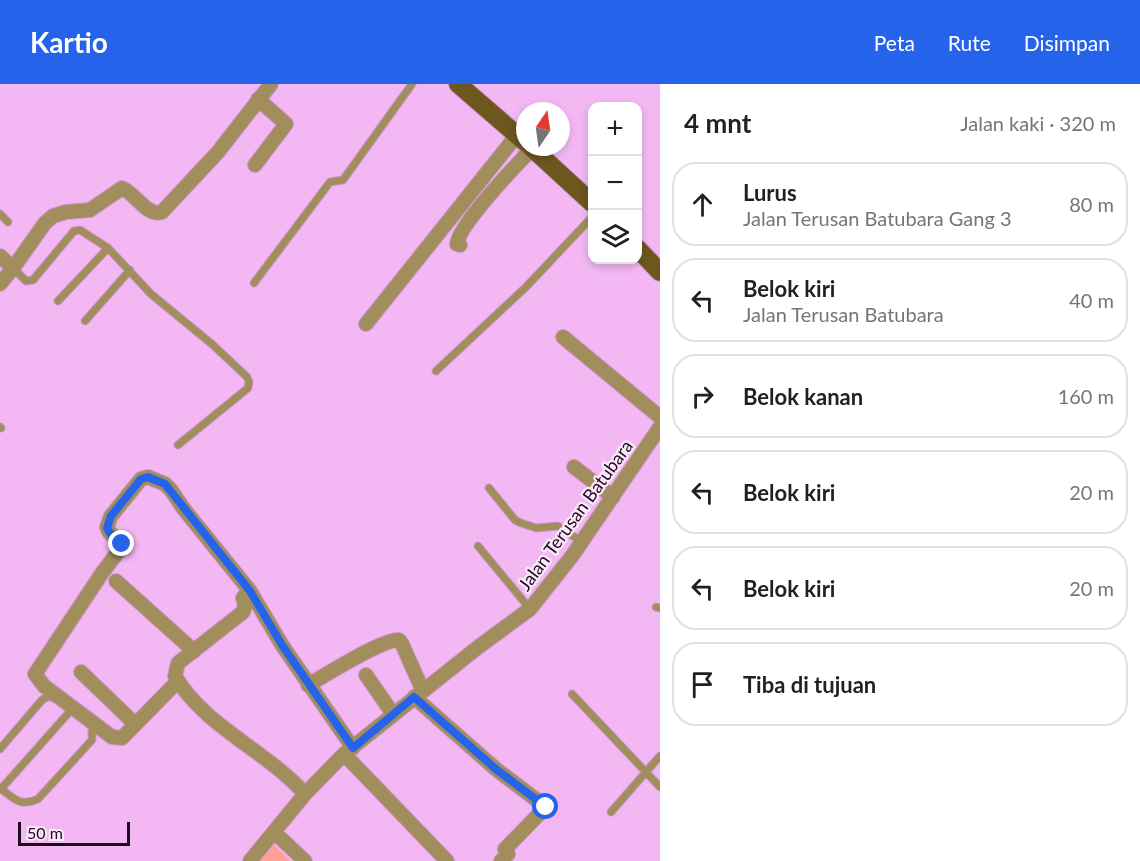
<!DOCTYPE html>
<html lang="id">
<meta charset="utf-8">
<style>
:root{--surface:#fff;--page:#f6f6f6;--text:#202124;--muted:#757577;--line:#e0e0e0;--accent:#2563eb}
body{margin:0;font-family:Lato,sans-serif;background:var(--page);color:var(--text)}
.controls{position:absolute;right:18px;top:18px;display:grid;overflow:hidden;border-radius:12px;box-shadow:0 3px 9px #0003}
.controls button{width:54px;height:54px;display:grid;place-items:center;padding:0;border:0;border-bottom:2px solid var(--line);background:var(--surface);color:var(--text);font:30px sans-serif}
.compass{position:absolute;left:516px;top:18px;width:54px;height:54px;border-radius:50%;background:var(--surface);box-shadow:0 3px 9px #0003;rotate:13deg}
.scale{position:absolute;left:18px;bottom:15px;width:112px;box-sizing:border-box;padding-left:6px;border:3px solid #1e091f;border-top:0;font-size:16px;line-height:21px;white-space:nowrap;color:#1e091f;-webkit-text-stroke:4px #fce9fb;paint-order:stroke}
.stop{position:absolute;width:18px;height:18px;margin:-14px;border:4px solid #2563eb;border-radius:50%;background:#fff}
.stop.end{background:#2563eb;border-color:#fff;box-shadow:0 2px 6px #0008}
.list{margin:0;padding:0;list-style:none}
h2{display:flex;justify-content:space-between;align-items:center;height:78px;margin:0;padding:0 24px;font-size:26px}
h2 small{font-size:20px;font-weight:400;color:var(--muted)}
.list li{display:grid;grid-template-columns:39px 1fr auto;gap:18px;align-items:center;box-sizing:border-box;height:84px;margin:0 12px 12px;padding:0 12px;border:2px solid var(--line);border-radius:24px}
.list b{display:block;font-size:22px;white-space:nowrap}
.list p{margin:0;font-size:20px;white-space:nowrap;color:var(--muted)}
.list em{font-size:20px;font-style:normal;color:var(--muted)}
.icon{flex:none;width:33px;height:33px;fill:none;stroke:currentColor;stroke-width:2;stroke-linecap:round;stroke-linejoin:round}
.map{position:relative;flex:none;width:660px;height:777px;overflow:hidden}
header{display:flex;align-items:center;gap:36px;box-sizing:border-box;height:84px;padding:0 30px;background:var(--accent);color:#fff}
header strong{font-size:28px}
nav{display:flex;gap:33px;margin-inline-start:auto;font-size:21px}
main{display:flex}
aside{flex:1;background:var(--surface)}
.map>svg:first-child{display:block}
.green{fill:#ff9f95}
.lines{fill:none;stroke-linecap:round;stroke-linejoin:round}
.lane-casing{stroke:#cd98cd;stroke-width:9}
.street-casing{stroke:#cd98cd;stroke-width:16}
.primary-casing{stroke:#cd98cd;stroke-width:20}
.lane{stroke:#a28d5d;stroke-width:7}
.street{stroke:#a28d5d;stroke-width:14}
.primary{stroke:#6e571f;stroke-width:18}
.route{stroke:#2563eb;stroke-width:8}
.labels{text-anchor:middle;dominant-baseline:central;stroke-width:4.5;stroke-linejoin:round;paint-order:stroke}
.street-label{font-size:18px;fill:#1e091f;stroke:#fce9fb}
</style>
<header>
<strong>Kartio</strong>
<nav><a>Peta</a><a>Rute</a><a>Disimpan</a></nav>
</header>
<main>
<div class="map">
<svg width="660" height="777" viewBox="0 0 660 777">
<rect width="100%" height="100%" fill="#f3b8f3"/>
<path class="green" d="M 273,760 L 291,777 L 260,777 Z"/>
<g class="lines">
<defs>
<path id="lane" d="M 0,130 L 8,138
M 13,184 L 26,197 L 33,196 L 74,147 L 80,146 L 108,164 L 151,210 L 213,261 L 247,293 L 249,298 L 248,304 L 178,361
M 254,199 L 330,98 L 343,96 L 412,0
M 58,217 L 108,164
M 85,237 L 130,186
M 436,287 L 526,203 L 592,133
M 0,343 L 1,344
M 489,404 L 515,436 L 521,439 L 536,444 L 558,442 L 582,458
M 478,462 L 530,525
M 656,523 L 660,524
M 572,610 L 660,703
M 0,665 L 42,616 L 49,612 L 54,614
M 0,704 C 14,715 20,723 38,715 L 92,656 L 92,642 L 89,640
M 1,705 L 72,625
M 611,728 L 660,672"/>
<path id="street" d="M 255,81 L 286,40 L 258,15
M 460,161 L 457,160 C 459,141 515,82 531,66
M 0,172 L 13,184
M 0,200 L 13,184 L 45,139 L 53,132 L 66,128 L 90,126 L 122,104 C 135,109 147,133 162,128 L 218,68 L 271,0
M 366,240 L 517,51
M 563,253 L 660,333
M 574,383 L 613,413
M 116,497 L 194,567
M 249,506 L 243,514 L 245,522 L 243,528 L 178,579 L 175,592 C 204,642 267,667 305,710
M 81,588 L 135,640
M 366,591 L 393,630
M 178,597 L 122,654 L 112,653 L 44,602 L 35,590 L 102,489 L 121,464 L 122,460 L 109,448 L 107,443 L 111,432 L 141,395 L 148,393 L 165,400 L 171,406 L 183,424 L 250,507 L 282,561 L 353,664
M 308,601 C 326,591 382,555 399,556 L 402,560 L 423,607
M 414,613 L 497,686 L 546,723 L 505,765 L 508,770 L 501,777
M 344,670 L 447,777
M 274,748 L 305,777
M 250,777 L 305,710 L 344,670 L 477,564 L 530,525 L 572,472 L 660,343"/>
<path id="primary" d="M 458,0 L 525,58
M 531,63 L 592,119
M 638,165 L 660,188"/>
</defs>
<use href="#lane" class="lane-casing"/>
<use href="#street" class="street-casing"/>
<use href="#primary" class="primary-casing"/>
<use href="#lane" class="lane"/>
<use href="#street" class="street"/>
<use href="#primary" class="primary"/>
</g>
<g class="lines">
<path class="route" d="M 122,460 L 109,448 L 107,444 L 111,432 L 141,395 L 148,393 L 165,400 L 250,507 L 282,561 L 353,664 L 414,613 L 497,686 L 546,723"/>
</g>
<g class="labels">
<g class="street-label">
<text transform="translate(575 431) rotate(-54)">Jalan Terusan Batubara</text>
</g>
</g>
</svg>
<div class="controls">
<button>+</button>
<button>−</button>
<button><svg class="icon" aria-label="layers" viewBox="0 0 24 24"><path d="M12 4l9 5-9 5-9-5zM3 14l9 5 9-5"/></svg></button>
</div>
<svg class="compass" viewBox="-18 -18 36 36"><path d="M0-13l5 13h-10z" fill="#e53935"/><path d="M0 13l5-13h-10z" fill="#757577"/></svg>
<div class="scale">50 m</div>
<div class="stop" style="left:546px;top:723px"></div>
<div class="stop end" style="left:122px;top:460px"></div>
</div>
<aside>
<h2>4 mnt<small>Jalan kaki · 320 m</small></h2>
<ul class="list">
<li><svg class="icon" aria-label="ahead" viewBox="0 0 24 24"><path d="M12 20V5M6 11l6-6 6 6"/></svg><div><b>Lurus</b><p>Jalan Terusan Batubara Gang 3</p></div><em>80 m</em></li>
<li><svg class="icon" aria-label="left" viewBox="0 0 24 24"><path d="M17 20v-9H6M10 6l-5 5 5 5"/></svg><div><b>Belok kiri</b><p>Jalan Terusan Batubara</p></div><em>40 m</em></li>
<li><svg class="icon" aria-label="right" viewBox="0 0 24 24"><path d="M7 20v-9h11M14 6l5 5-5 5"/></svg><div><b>Belok kanan</b></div><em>160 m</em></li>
<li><svg class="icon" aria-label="left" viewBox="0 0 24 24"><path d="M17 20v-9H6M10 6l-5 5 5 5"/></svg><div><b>Belok kiri</b></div><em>20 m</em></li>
<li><svg class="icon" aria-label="left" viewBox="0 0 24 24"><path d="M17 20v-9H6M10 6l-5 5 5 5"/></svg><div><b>Belok kiri</b></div><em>20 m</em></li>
<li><svg class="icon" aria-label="arrive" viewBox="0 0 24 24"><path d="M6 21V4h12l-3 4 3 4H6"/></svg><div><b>Tiba di tujuan</b></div></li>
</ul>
</aside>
</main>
